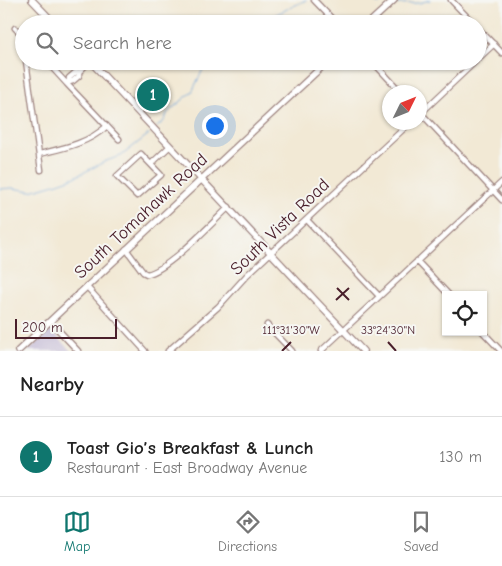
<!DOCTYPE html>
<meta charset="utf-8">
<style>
:root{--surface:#fff;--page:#f6f6f6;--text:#222;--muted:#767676;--line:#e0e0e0;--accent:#0f766e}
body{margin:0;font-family:"Comic Neue",sans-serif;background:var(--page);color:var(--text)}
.controls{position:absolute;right:15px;bottom:15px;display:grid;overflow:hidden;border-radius:0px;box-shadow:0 1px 4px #0004}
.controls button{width:45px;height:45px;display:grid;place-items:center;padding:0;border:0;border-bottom:1px solid var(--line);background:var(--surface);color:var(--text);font:25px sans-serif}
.compass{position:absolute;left:382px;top:85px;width:45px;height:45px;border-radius:50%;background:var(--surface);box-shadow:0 1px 4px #0004;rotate:47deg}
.scale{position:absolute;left:15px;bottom:12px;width:102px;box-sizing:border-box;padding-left:5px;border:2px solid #4a1f2b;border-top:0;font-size:14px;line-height:18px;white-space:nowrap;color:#4a1f2b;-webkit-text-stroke:4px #f6f6f2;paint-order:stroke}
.you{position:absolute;left:214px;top:125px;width:18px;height:18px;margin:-12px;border:4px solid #fff;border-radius:50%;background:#1a73e8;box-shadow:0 0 0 8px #1a73e833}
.badge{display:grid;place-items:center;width:32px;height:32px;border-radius:50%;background:var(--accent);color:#fff;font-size:16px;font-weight:700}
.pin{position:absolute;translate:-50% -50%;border:2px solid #fff;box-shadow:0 1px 5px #0006}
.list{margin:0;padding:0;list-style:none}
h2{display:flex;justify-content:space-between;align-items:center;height:65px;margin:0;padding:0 20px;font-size:21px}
h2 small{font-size:16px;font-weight:400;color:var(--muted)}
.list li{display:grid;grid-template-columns:32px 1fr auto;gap:15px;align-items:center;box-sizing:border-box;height:80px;padding:0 20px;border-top:1px solid var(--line)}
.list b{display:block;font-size:19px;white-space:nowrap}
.list p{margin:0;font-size:16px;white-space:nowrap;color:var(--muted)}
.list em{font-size:16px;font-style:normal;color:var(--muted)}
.icon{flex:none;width:28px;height:28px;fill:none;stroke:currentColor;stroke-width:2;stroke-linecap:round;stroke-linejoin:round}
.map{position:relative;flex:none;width:502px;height:351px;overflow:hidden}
.search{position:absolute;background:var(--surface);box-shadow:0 1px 4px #0004;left:15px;right:15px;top:15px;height:55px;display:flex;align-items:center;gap:12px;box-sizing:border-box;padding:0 18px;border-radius:28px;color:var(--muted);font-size:19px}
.sheet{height:145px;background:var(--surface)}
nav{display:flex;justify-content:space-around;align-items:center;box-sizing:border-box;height:70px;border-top:1px solid var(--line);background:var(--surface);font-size:14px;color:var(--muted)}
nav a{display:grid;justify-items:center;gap:2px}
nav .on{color:var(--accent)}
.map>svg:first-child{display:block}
.industrial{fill:#c8bfd8}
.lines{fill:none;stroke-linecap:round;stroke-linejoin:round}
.stream{stroke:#6ba2d9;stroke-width:1}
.minor-casing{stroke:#9e8480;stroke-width:7}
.secondary-casing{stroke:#9e8480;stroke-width:8}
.minor{stroke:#fff;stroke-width:4.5}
.secondary{stroke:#fff;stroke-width:5.5}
.ticks{fill:none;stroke:#4a1f2b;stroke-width:2}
.labels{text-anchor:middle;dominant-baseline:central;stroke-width:4;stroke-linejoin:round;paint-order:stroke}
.street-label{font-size:18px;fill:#4a1f2b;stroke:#f6f6f2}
.ticks-label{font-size:12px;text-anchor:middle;fill:#4a1f2b;stroke:#f6f6f2;stroke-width:4;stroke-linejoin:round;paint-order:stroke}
</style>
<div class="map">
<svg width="502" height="351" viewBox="0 0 502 351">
<rect width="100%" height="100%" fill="#f6f6f2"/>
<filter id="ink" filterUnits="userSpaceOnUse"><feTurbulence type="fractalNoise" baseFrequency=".02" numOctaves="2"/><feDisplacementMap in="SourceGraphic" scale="10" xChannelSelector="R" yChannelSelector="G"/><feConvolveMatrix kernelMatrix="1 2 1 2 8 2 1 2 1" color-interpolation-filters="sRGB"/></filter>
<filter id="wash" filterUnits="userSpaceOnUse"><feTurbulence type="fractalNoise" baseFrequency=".0096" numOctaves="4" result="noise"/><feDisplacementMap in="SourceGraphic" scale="20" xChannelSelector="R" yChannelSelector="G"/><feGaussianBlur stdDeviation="1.12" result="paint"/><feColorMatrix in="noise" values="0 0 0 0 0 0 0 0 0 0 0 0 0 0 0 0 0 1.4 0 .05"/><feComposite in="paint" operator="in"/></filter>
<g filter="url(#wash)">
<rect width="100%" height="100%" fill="#f2e9d5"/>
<path class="industrial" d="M 51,330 L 71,351 L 28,351 Z"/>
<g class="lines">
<path class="stream" d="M 365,0 L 379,4
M 397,4 L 419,3 L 430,0
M 256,24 L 306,0
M 157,127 L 165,120 L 167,113 L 192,92 L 205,65 L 208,61
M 0,189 L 12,188 L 31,191 L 58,183 L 75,177 L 106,161 L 121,156 L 149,134"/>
</g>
</g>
<g filter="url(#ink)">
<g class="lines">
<defs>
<path id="minor" d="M 314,0 L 337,24
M 451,0 L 474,24
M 15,28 L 24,37
M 478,28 L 502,53
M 478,59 L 494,44
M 26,61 L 41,170
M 46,61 L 67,84 L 68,83
M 372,61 L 401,92
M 79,72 L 76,72 L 69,78 L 69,82 L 73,81 L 79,76 L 79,72 L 90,61
M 67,84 L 119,139
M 420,112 L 502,200
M 420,114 L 476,61
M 39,154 C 64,148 87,144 107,126
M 141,154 L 161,175 L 137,196 L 117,176 Z
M 152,163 L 170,146
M 307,220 L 379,296
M 126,249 L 143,272 L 147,274 C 167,271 212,223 229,207
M 417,261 L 449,295
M 86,286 L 145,351
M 50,321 L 78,351
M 267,325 L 292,351
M 483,332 L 501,351
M 168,351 L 218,307 L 247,275 L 411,122
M 321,351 L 502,182"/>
<path id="secondary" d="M 32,0 L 55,24
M 368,24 L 394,0
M 90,61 L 363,351
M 18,351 L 328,61"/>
</defs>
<use href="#minor" class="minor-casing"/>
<use href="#secondary" class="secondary-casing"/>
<use href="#minor" class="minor"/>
<use href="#secondary" class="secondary"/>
</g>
</g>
<path class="ticks" d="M 337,288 L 349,300M 336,300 L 349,288M 388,342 L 396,351M 282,351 L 291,342"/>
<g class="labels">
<g class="street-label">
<text transform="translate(141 216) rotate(-43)">South Tomahawk Road</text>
<text transform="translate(280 227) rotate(-44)">South Vista Road</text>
</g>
</g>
<g class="ticks-label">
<text x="388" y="334">33°24'30"N</text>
<text x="291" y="334">111°31'30"W</text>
</g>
</svg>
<div class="controls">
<button><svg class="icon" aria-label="locate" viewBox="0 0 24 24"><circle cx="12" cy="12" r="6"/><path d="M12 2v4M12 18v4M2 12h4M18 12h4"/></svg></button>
</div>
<svg class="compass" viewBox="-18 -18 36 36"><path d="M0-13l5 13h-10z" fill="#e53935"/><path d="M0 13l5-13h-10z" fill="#767676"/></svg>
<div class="scale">200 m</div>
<div class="you"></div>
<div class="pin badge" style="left:153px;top:95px">1</div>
<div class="search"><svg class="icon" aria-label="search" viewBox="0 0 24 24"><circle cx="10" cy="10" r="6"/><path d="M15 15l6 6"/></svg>Search here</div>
</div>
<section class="sheet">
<h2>Nearby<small></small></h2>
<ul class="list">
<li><span class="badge">1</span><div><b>Toast Gio’s Breakfast &amp; Lunch</b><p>Restaurant · East Broadway Avenue</p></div><em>130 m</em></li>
</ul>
</section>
<nav>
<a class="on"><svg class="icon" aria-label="map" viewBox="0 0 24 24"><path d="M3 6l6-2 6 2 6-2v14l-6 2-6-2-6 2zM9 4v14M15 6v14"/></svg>Map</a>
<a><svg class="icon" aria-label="directions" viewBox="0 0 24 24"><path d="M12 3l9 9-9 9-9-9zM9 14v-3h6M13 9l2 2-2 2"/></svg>Directions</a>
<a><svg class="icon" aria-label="saved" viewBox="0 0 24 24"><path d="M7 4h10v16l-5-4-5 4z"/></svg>Saved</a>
</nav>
